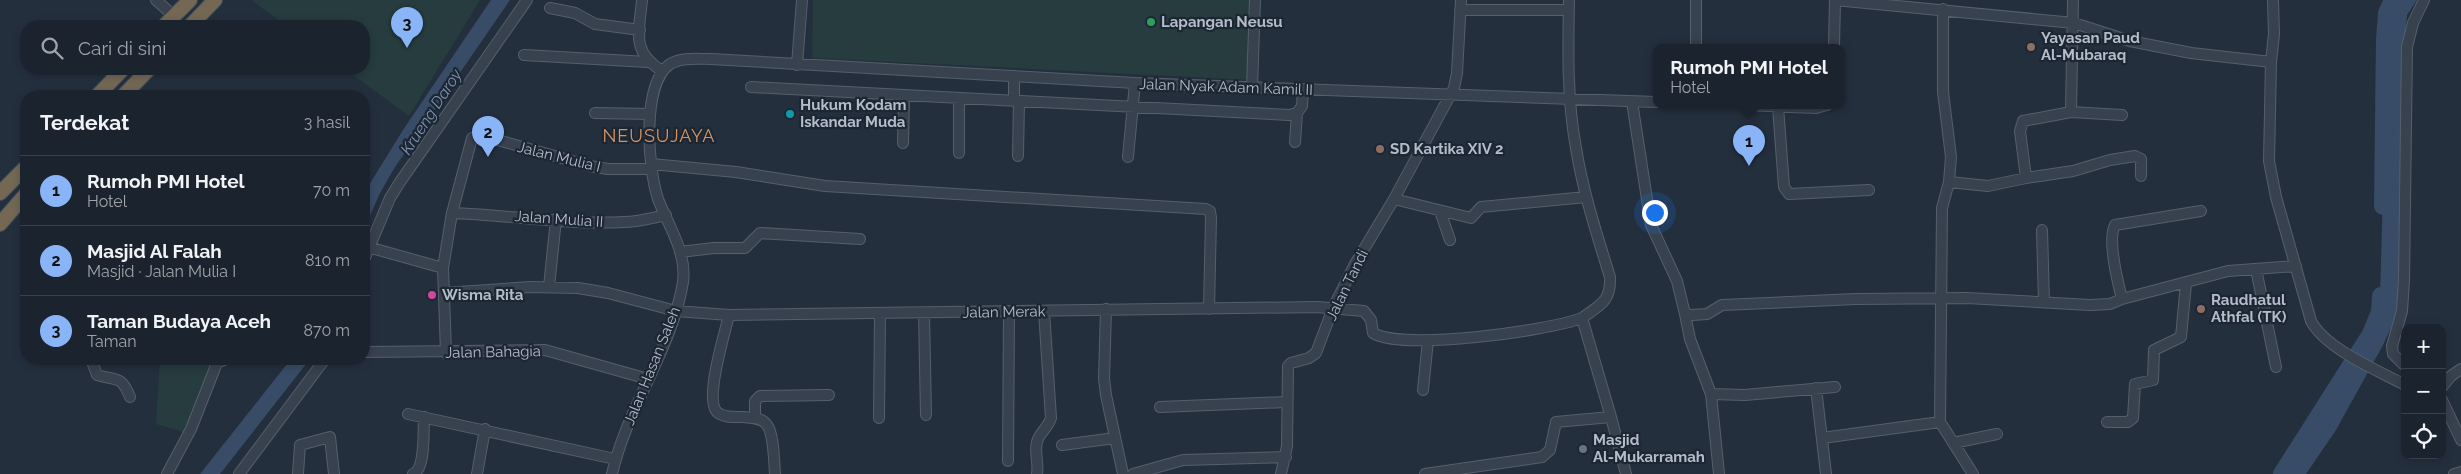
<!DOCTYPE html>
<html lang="id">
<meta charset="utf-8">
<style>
:root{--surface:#1b232e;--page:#282f3a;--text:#f1f3f6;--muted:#a0a4aa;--line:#39404a;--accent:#8ab4f8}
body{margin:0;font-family:Raleway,sans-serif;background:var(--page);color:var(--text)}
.controls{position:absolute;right:15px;bottom:15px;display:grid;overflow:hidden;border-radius:10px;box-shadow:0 2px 8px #0003}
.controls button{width:45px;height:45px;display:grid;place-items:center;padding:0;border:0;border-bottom:1px solid var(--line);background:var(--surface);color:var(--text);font:25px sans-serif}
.you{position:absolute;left:1654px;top:212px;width:18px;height:18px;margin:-12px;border:4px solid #fff;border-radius:50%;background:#1a73e8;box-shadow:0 0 0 8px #1a73e833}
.badge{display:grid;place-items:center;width:32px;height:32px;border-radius:50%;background:var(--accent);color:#111;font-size:16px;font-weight:700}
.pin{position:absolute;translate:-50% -41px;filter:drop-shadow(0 1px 2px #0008)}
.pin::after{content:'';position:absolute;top:26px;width:18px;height:15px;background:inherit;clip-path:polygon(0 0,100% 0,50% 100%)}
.popup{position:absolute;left:1653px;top:44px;width:192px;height:65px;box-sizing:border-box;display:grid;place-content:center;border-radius:10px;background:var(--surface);filter:drop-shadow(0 1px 4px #0005);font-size:16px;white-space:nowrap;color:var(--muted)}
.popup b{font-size:19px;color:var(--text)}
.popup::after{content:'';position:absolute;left:50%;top:100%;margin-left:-10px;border:10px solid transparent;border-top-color:var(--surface)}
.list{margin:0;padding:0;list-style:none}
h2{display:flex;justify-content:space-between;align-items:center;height:65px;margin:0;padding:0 20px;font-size:21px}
h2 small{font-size:16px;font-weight:400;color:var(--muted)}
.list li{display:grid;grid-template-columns:32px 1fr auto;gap:15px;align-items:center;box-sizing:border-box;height:70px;padding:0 20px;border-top:1px solid var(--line)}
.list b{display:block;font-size:19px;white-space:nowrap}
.list p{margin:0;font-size:16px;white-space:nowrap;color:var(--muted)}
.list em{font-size:16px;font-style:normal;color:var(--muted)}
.icon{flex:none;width:28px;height:28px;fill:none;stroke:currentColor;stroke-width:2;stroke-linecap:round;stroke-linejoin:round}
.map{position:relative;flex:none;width:2461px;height:474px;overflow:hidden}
.search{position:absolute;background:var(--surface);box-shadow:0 2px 8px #0003;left:20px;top:20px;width:350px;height:55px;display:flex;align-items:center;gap:12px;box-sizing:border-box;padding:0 18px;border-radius:20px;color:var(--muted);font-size:19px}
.panel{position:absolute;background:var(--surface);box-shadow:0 2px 8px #0003;left:20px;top:90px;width:350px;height:275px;border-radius:20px}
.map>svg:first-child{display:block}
.green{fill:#263c3f}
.water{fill:#394c67}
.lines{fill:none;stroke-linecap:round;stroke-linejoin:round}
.river{stroke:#394c67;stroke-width:18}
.minor-casing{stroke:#565f6c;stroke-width:12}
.highway-casing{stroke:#434c59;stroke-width:16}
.minor{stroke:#38414e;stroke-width:10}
.highway{stroke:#746855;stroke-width:14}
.leisure-dot{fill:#2e9e5b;stroke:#1d2633;stroke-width:2}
.education-dot{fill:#8d6e63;stroke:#1d2633;stroke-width:2}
.culture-dot{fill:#0f9aa8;stroke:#1d2633;stroke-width:2}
.hotel-dot{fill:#d1479c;stroke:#1d2633;stroke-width:2}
.worship-dot{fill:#6b7280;stroke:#1d2633;stroke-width:2}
.labels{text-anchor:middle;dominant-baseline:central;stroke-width:4.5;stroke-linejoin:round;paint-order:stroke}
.poi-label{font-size:15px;font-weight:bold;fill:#b4bcc9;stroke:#1d2633;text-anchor:start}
.street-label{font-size:15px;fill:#b4bcc9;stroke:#1d2633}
.water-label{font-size:16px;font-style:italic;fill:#7c92b1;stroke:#1d2633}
.quarter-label{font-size:18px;letter-spacing:1px;fill:#d59563;stroke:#1d2633}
</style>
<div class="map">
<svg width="2461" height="474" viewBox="0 0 2461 474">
<rect width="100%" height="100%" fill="#242f3e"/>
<path class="green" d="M 251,0 L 480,0 L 409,116 L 345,69 L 364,69 L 364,26 L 287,26 Z
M 813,0 L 1256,0 L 1251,80 L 812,58 Z
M 160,359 L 214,359 L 187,433 L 156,424 Z"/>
<path class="water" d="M 491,0 L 510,0 L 395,167 L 380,193 L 364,229 L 364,195 L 366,190 L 403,130 Z
M 2398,0 L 2417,0 L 2407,15 L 2404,46 L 2399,298 L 2395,319 L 2383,345 L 2336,430 L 2306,474 L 2290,474 L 2338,393 L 2377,319 L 2380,298 L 2387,48 L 2392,12 Z
M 291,359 L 310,359 L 220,474 L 200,474 Z"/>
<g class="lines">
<path class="river" d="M 2383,206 L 2385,39 L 2387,13 L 2393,0
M 2282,474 L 2371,334 L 2380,312 L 2381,296"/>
<defs>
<path id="minor" d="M 156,0 L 174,16
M 642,0 C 639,33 631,51 662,71
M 1696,0 L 1696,47
M 1835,0 L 2074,23 L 2130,41 L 2191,53 L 2271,62 L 2269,161 L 2276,197 L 2311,321 C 2326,349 2377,370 2405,385
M 550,8 L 575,13 L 595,24 L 640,30
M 1943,9 L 1943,92 L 1951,157 L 1949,182 L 1942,208 L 1940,422 L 1973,474
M 1460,10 L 1568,10
M 1834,47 L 1835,0
M 524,55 L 648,62
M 2271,62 L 2274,34 L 2273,0
M 797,65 L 802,0
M 751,87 L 1289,115 L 1297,113 L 1302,106 L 1303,91
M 1252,88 L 1255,0
M 1014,101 L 1014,77
M 1632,102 L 1651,225 L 1677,281 L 1685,314
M 1745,105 L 1816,108 L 1827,105
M 1778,107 L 1784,187 L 1789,194 L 1869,190
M 2071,112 L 2073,0
M 595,113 L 650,114
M 2122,115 L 2071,112 L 2023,121 L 2020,131 L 2026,178 L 2073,171 L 2110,160 L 2135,156 L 2141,159 L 2141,176
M 1295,142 L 1297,113
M 903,143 L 904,95
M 959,153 L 959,98
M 1018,156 L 1019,101
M 1128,157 L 1135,83
M 651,164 L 736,172 L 825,186 L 1206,209 L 1210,211 L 1211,218 L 1209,309
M 1949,182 L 1988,186 L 2026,178
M 1394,199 L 1471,218 L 1481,207 L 1586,197
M 1440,211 L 1450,240
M 2201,211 L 2115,225 C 2107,240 2118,283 2122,299 L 2228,271 L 2296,266
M 452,213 C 509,215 567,225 624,222 C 638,222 652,218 666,215
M 2042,230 L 2044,301
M 368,247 L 443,268
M 680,252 L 714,248 L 745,248 L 760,233 L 860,239
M 364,260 L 390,198 L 400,182 L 527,0
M 2256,269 L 2276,367
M 549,287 L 556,219
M 444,293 L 530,287 L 578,288 L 608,293 L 676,311 L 729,315 L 1317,307 L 1364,311 L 1371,320 L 1373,333 C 1403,351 1547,331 1582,318
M 1106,309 L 1104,379 L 1106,395 L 1123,474
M 924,314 L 926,415
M 729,315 C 725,333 704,399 717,412 C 724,418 734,417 743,417 C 751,418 762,417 767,425 C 774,434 774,462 775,474
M 364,352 L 545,350 L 648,379
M 446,353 L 443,268 L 452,213 L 472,138 L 480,135 L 590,166 L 608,169 L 652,169
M 91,359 L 97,375 C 117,381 121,375 130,397
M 2405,366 L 2393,354 L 2392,346 L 2402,311 L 2404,280 L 2407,47 L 2413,23 L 2424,0
M 2442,387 L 2451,376 L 2461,369
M 1816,388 L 1826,474
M 1423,390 L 1428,340
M 1711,394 L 1745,395 L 1835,387
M 2442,400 L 2461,440
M 1160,407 L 1286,402
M 408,414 L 615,459
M 1611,417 L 1626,474
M 755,418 L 755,401 L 760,396 L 829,395
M 879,418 L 880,314
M 2107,422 L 2128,422 L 2133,418 L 2135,384 L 2153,380 L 2154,350 L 2181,337 L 2186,283
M 1822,438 L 1940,422
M 1953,443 L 1997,434
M 1062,445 L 1115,438
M 1008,461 L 1009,311
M 167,474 L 191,429 L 217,363 L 226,359
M 239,474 L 325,359
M 298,474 L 300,445 L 330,437 L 334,474
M 413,474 C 426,469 423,430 424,417
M 477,474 L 485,429
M 612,474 C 627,407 672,350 683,282 C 687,252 668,225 658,199 C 648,169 641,84 670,64 C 681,57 698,59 711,59 L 1135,83 L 1656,102
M 1037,474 C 1039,463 1034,452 1037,442 C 1039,433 1048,428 1051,418 L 1044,311
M 1133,474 L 1183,460 L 1286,457
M 1281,474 L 1287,446 L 1288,366 L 1291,363 L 1309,358 L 1316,353 L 1333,308 L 1355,264 L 1394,199 L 1454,88 L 1457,73 L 1461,0
M 1425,474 L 1542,457 L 1550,450 L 1556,422 L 1611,417 L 1582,318 C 1600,305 1611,302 1610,277 C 1597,235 1583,192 1576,148 C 1567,100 1568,49 1569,0
M 1719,474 L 1711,394 L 1690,339 L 1685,314 L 1692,315 L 1707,314 L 1722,305 L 1856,299 L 1967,298 L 2090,305 L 2110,304 L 2122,299
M 2454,474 L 2461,472"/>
<path id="highway" d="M 164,26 L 190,0
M 190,26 L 215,0
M 97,96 L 123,69
M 123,96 L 149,69
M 0,193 L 26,167
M 0,224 L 26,194"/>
</defs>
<use href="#minor" class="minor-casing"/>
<use href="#highway" class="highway-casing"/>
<use href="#minor" class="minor"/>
<use href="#highway" class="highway"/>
</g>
<circle class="leisure-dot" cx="1151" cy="22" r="5"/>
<g class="education-dot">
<circle cx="2031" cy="47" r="5"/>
<circle cx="1380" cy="149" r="5"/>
<circle cx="2201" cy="309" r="5"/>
</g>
<circle class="culture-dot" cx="790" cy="114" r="5"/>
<circle class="hotel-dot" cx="432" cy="295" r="5"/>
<circle class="worship-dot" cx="1583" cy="449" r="5"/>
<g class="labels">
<g class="poi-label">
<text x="1161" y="22">Lapangan Neusu</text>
<text x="2041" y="38">Yayasan Paud<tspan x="2041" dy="17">Al-Mubaraq</tspan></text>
<text x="800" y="105">Hukum Kodam<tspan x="800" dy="17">Iskandar Muda</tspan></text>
<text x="1390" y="149">SD Kartika XIV 2</text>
<text x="442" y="295">Wisma Rita</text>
<text x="2211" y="300">Raudhatul<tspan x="2211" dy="17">Athfal (TK)</tspan></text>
<text x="1593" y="440">Masjid<tspan x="1593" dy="17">Al-Mukarramah</tspan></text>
</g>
<g class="street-label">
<text transform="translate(1226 87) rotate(2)">Jalan Nyak Adam Kamil II</text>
<text transform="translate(559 157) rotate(14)">Jalan Mulia I</text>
<text transform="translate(559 219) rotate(4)">Jalan Mulia II</text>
<text transform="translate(1347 285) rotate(-64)">Jalan Tandi</text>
<text transform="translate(1004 312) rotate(-1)">Jalan Merak</text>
<text transform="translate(493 352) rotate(-1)">Jalan Bahagia</text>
<text transform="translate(652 366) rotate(-68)">Jalan Hasan Saleh</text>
</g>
<g class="water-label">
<text transform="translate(431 112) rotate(-57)">Krueng Daroy</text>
</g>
<g class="quarter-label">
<text x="659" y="135">NEUSUJAYA</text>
</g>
</g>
</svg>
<div class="controls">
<button>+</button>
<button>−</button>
<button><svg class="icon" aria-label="locate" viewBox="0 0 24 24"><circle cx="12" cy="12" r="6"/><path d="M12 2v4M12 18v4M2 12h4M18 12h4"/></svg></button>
</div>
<div class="you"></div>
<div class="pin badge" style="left:1749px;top:166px">1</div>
<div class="popup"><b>Rumoh PMI Hotel</b>Hotel</div>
<div class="pin badge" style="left:488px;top:157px">2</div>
<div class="pin badge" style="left:407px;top:48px">3</div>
<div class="search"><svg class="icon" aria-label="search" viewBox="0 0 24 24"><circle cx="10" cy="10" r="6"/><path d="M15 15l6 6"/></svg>Cari di sini</div>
<section class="panel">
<h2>Terdekat<small>3 hasil</small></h2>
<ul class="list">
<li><span class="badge">1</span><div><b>Rumoh PMI Hotel</b><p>Hotel</p></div><em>70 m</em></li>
<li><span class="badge">2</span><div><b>Masjid Al Falah</b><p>Masjid · Jalan Mulia I</p></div><em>810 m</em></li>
<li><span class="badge">3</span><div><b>Taman Budaya Aceh</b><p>Taman</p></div><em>870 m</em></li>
</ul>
</section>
</div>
